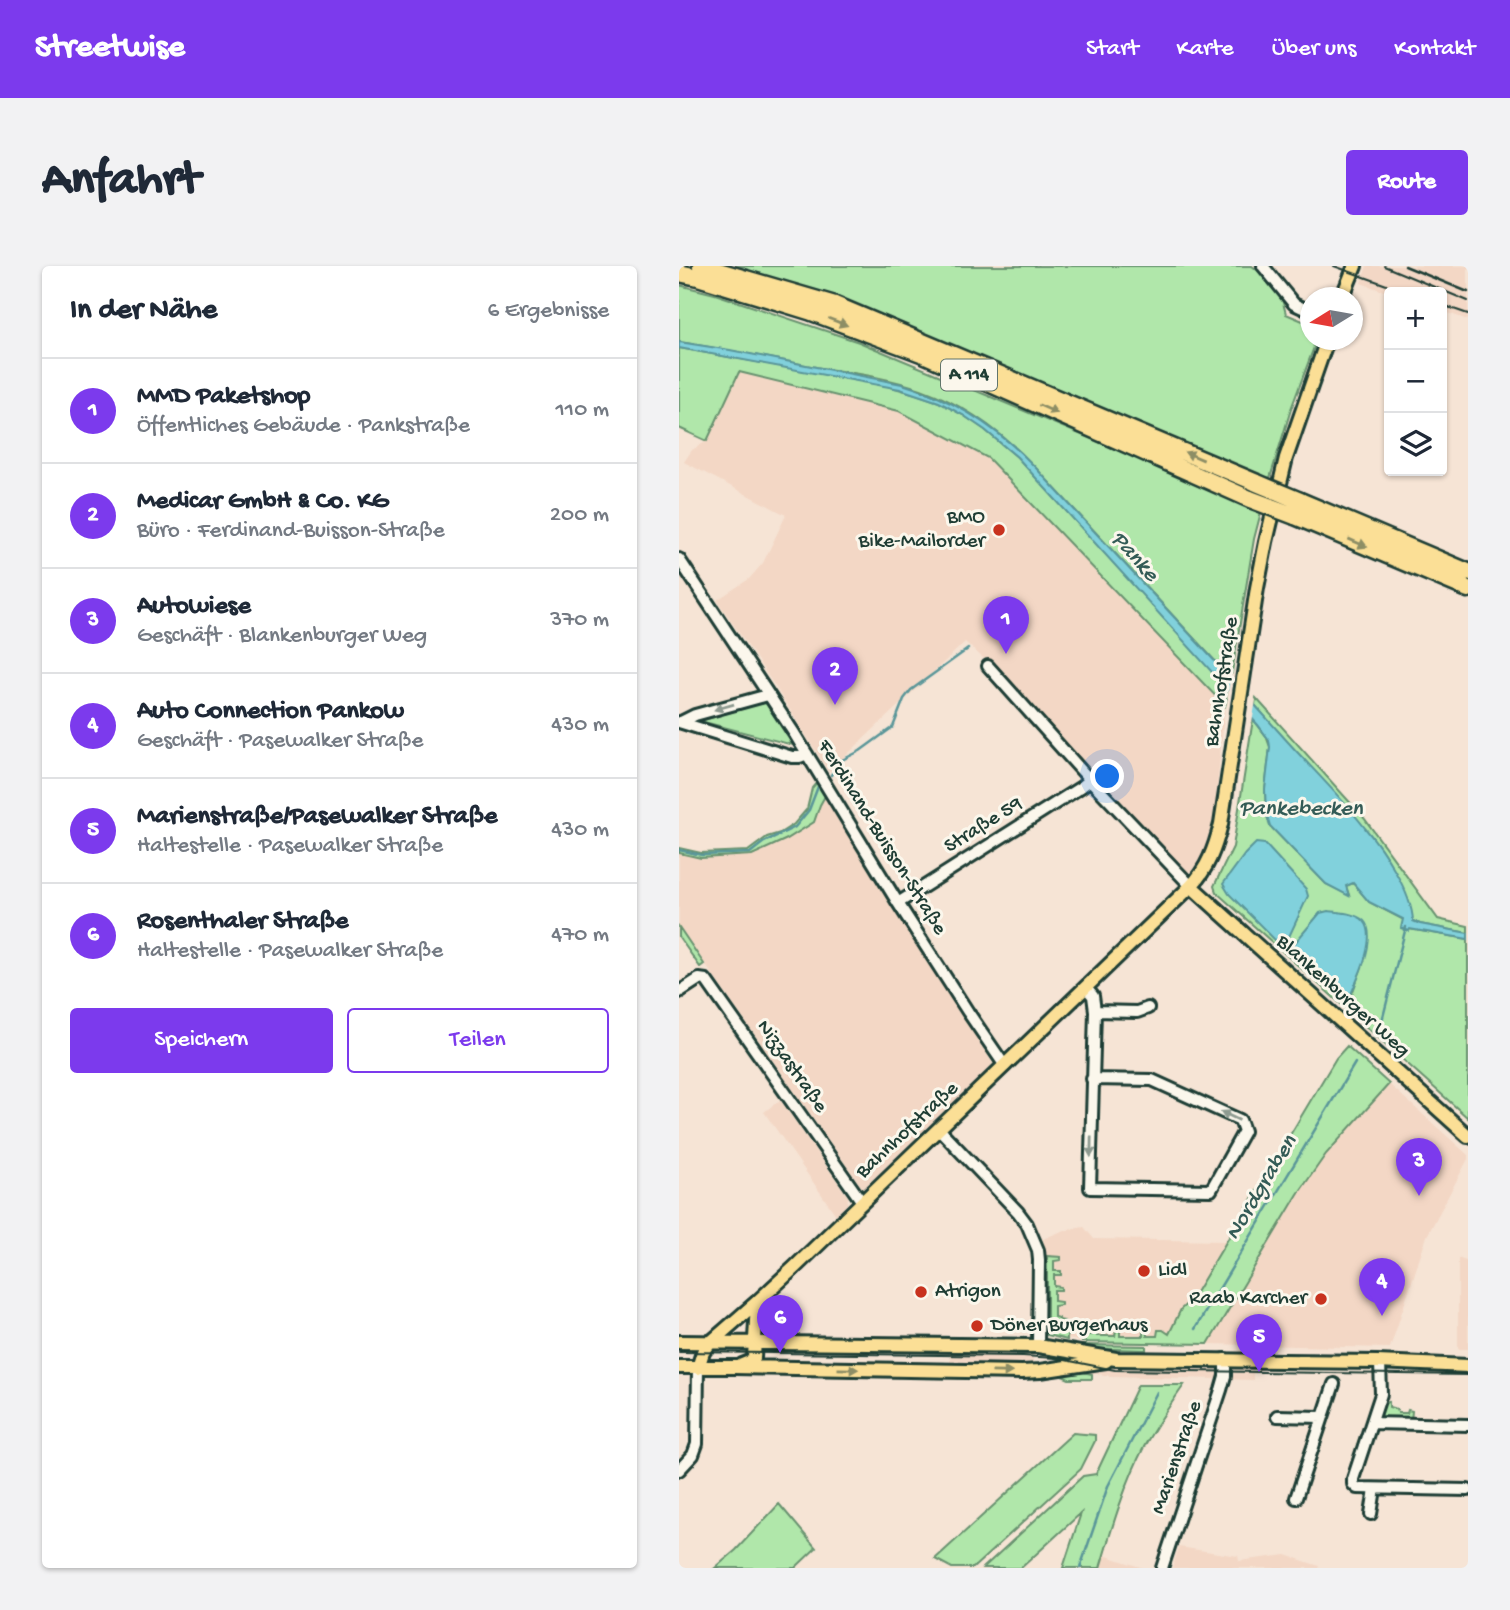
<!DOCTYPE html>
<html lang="de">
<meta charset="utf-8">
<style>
:root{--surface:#fff;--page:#f2f2f3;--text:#1f2937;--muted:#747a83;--line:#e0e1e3;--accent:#7c3aed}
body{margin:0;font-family:"Gochi Hand",sans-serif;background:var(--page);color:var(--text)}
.controls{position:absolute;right:21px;top:21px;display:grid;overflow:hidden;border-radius:7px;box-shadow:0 2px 5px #0004}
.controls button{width:63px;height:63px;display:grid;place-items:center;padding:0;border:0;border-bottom:2px solid var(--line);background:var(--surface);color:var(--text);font:35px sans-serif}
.compass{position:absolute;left:621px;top:21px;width:63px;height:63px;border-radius:50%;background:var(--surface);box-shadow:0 2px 5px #0004;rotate:259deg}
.you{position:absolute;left:429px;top:511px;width:24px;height:24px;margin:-18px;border:5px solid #fff;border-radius:50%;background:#1a73e8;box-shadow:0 0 0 10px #1a73e833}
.badge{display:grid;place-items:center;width:46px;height:46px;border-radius:50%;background:var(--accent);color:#fff;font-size:23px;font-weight:700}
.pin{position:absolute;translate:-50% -58px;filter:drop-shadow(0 2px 4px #0008)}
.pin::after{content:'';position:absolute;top:37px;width:24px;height:21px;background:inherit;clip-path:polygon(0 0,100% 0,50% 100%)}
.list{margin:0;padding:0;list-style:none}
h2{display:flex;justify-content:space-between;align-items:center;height:91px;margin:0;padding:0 28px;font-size:30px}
h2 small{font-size:23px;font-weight:400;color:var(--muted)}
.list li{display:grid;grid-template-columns:46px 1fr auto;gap:21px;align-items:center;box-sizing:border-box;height:105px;padding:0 28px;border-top:2px solid var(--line)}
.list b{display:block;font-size:26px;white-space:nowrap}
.list p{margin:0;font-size:23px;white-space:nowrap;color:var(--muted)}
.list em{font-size:23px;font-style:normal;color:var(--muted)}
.actions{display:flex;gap:14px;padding:21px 28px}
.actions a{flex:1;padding:16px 0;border:2px solid var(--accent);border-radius:7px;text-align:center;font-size:24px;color:var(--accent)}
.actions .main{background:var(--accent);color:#fff}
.icon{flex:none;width:38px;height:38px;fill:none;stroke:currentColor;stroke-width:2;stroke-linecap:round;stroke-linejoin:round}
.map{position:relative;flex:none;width:789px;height:1302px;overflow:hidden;border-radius:7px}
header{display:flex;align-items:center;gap:42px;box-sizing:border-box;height:98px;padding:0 35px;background:var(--accent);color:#fff}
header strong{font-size:33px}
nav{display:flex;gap:38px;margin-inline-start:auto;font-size:24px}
.intro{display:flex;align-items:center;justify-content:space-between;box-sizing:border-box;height:168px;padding:0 42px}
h1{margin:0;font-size:49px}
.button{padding:18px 32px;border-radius:7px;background:var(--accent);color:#fff;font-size:24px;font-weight:700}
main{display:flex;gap:42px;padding:0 42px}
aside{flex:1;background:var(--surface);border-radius:7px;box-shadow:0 2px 5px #0004}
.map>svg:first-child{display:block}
.built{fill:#f3d7c5}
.green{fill:#b0e7aa;stroke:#68926f;stroke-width:2;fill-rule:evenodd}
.water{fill:#81d1dc;stroke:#5a9699;stroke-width:2}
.pier{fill:#f6e4d5}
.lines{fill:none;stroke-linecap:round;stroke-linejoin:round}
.stream{stroke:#5a9699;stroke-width:2.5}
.minor-casing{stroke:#1f3d34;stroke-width:16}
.major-casing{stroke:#1f3d34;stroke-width:18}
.highway-casing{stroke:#1f3d34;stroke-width:21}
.minor{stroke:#fbf7ec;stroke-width:10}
.major{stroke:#fbdf96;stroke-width:12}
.highway{stroke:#fbdf96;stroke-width:16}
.tram{stroke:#1f3d34;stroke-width:2}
.rail{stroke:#1f3d34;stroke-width:2.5}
.highway-bridge-casing{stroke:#1f3d34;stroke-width:21;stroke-linecap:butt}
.highway-bridge{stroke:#fbdf96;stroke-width:16}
.oneway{fill:#8d8e65}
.oneway2{fill:#8d9a90}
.poi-dot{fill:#c8321e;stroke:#fbf7ec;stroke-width:2.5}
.labels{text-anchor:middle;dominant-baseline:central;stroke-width:6;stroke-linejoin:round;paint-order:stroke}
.shield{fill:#fbf7ec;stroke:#61756b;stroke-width:2}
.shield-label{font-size:19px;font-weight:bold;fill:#1f3d34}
.poi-label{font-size:21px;fill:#1f3d34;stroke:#fbf7ec;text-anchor:start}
.street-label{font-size:21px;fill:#1f3d34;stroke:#fbf7ec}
.water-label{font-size:23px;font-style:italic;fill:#335b56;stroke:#fbf7ec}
</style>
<header>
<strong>Streetwise</strong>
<nav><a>Start</a><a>Karte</a><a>Über uns</a><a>Kontakt</a></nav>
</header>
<div class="intro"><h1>Anfahrt</h1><a class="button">Route</a></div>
<main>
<aside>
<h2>In der Nähe<small>6 Ergebnisse</small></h2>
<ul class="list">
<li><span class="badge">1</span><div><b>MMD Paketshop</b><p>Öffentliches Gebäude · Pankstraße</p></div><em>110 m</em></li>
<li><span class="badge">2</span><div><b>Medicar GmbH &amp; Co. KG</b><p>Büro · Ferdinand-Buisson-Straße</p></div><em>200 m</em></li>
<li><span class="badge">3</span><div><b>Autowiese</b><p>Geschäft · Blankenburger Weg</p></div><em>370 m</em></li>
<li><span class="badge">4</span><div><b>Auto Connection Pankow</b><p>Geschäft · Pasewalker Straße</p></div><em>430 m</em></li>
<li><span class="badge">5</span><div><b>Marienstraße/Pasewalker Straße</b><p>Haltestelle · Pasewalker Straße</p></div><em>430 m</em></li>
<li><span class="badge">6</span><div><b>Rosenthaler Straße</b><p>Haltestelle · Pasewalker Straße</p></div><em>470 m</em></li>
</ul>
<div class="actions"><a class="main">Speichern</a><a>Teilen</a></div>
</aside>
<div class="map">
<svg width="789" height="1302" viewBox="0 0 789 1302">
<rect width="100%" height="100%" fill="#f6e4d5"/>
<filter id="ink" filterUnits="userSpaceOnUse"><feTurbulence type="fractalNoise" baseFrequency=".0143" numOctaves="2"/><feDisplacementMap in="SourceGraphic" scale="14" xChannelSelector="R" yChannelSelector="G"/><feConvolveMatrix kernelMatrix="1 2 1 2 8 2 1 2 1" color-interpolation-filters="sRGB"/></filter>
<g filter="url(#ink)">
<path class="built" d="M 688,0 L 789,0 L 789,54 L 763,45 L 763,26 L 710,27 L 682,17 Z
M 60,106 L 220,145 L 309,192 L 546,440 L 534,564 L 528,584 L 517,601 L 511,606 L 501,604 L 312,394 L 304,392 L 286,376 L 150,506 L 97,422 L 38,334 L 70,313 L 84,297 L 107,249 L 5,196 L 13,184 L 28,175 Z
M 146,530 L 314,798 L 184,923 L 0,661 L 0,587 L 22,592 L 73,589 L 135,557 L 141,539 Z
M 710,818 L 789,889 L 789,893 L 748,970 L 711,1082 L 529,1078 L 619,928 L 647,888 Z
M 101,834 L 169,931 L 168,938 L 157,949 L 85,846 Z
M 405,961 L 415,973 L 548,975 L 513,1033 L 502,1043 L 491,1078 L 403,1076 L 368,1069 L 369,999 L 364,973 L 383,965 Z
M 779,992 L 789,996 L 789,1083 L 779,1083 Z
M 271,1086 L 306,1086 L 307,1088 L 354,1089 L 354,1098 L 307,1097 L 306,1099 L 271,1098 Z
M 423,1101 L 472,1103 L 531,1101 L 574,1102 L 574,1114 L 432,1110 L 393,1104 Z
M 500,1281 L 559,1290 L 560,1295 L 607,1289 L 640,1300 L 639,1302 L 493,1302 Z
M 425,1289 L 464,1302 L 421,1302 Z"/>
<path class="green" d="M 56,0 L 573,0 L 586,10 L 602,29 L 607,48 L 631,58 L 632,74 L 636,74 L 634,79 L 635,81 L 612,143 L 591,212 L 577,209 L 176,44 L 56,1 Z
M 0,19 L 36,28 L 180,76 L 506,212 L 582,246 L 575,273 L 552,412 L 356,201 C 324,167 286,139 242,123 C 208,111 172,107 137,101 C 91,92 46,83 0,76 Z
M 0,82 L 205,119 L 237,128 L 260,136 L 284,149 L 306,164 L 338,191 L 544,417 L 549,426 L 546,440 L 309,192 L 220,145 L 60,106 L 28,175 L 0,162 Z
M 577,432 L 685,552 L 759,653 L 789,660 L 789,667 L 741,658 L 734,655 L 599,466 L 576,439 Z
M 86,436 L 114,479 L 21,455 Z
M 574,453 L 587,470 L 591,481 L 586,524 L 587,546 L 591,560 L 647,618 L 670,629 L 667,620 L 674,617 L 690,636 L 725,654 L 723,662 L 789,673 L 789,852 L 537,626 L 535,620 L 554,581 ZM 613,685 L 686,692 L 673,728 L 664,731 Z
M 138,516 L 146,530 L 141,539 L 135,556 L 108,573 L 73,589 L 22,592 L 0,587 L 0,582 L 22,587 L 69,585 L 88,571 L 101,567 L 115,558 L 128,543 L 133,522 Z
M 0,661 L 25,698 L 21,701 L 0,671 Z
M 668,780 L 710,818 L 647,888 L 619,928 L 529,1078 L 403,1076 L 402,1061 L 406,1061 L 407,1069 L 413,1069 L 414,1064 L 417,1064 L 418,1070 L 436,1070 L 437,1064 L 441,1064 L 441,1070 L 464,1070 L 464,1064 L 467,1064 L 468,1070 L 478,1070 L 479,1064 L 484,1064 L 490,1068 L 502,1043 L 513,1033 L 657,792 Z
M 368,990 L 382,991 L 382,994 L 375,995 L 375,1005 L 382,1005 L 382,1009 L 375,1009 L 375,1020 L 382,1021 L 382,1024 L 375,1024 L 375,1035 L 382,1036 L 382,1039 L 375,1040 L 375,1051 L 380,1052 L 380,1054 L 385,1055 L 385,1061 L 388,1062 L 388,1074 L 368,1069 Z
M 402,1079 L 467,1080 L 467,1084 L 402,1082 Z
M 393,1104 L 413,1108 L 413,1113 L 390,1113 L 381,1109 L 381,1106 Z
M 459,1119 L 505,1119 C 491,1139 478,1158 466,1179 C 446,1217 433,1261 421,1302 L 384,1302 L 402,1247 L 342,1302 L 304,1302 L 404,1210 L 417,1208 Z
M 710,1136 L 710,1141 L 718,1143 L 719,1147 L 728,1147 L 729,1144 L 733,1145 L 732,1155 L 704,1153 L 700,1147 L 704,1137 Z
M 394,1167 L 416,1169 L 416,1175 L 402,1203 L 294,1302 L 273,1302 L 256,1293 Z
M 100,1238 L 137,1282 L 116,1302 L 36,1302 L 57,1284 Z"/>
<path class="water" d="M 0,76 L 51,84 L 223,118 C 275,133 319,162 356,201 C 437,290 521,377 601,467 C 629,499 660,528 686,562 C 704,583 733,627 734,655 L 741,658 L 789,667 L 789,673 L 731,663 L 730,665 L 722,662 L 724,653 L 690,636 L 674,617 L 667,620 L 670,630 L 647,618 L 591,560 L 587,546 L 586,524 L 591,481 L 590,474 L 579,459 L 549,426 L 543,417 L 338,191 L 306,164 L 284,149 L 260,136 L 221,123 L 0,82 Z
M 577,577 L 586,578 L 627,623 L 629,630 L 608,675 L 602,677 L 596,674 L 550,628 L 544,618 L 566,588 Z
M 649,645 C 660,646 677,647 685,655 C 699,670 679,712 672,728 L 664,731 L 613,686 L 614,679 L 641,647 Z"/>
<path class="pier" d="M 552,407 L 577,434 L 573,457 L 548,431 Z"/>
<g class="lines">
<path class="stream" d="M 152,509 L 161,495 L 181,485 L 214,461 L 225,433 L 232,424 L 289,383
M 0,584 L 23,589 L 71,587 L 85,576 L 116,561 L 130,544 L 140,518
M 698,761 L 703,755 L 727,661
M 516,1063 L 676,797
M 401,1302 L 429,1220 L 478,1126"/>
<defs>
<path id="minor" d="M 584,0 L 615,38 L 632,46
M 0,293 L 115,467 L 219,637 L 289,746 L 326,800
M 309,400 L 411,514 L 512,620
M 0,456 L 113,491 L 121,491 L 128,488
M 2,456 L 16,449 L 89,429
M 219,637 L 402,521 L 411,514
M 407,722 L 414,730 L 416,745 L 411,922 L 532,924 L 565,865 L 561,854 L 473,814 L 413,813
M 0,726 L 20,713 L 27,714 L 183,936
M 416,745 L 458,746 L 469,742
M 260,863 L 339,946 L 348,958 L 359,984 L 360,994 L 359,1080
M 701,1096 L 702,1128 L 674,1213 L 674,1218 L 678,1222 L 789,1224
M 598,1150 L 643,1151
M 693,1157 L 789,1159
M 0,1204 L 14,1189 L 18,1178 L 19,1102
M 617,1232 L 655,1118
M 692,1248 L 696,1223
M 483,1302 L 542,1124 L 546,1110 L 546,1093"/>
<path id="major" d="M 663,32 L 676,0
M 512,620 L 789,870
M 0,1076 L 359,1080 L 437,1093 L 698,1096 L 789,1100
M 63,1099 L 73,1095 L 75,1092 L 78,1036
M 0,1101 L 56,1101 L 343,1106 L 361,1105 L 427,1095
M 19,1102 L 24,1086 L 31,1077 L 78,1036 L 116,1001 L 512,620 C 529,602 536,582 542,558 L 578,322 L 587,276 L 607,192 L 648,74"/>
<path id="highway" d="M 22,0 L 156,39 L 578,217
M 0,7 L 19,11 L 130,45 L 242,87 L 571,233
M 621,235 L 789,306
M 616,250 L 789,323"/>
</defs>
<use href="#minor" class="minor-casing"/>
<use href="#major" class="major-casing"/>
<use href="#highway" class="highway-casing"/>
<use href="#minor" class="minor"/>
<use href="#major" class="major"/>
<use href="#highway" class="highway"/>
<path class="tram" d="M 655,0 L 727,26
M 705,0 L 789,35
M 763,39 L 789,48
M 0,1086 L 344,1090 L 376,1092 L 436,1104 L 789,1109"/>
<path class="rail" d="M 726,0 L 789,26"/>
<defs>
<path id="highway-bridge" d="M 578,217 L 621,235
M 571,233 L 616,250"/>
</defs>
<use href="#highway-bridge" class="highway-bridge-casing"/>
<use href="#highway-bridge" class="highway-bridge"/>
</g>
<defs><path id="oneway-solid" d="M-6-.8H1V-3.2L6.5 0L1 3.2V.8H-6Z" transform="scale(1.75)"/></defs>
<g class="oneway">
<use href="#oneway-solid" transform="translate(159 56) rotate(21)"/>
<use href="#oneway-solid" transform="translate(369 143) rotate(24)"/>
<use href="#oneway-solid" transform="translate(515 190) rotate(-157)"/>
<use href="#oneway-solid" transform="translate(679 277) rotate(23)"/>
<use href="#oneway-solid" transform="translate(169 1103) rotate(1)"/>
<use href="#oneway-solid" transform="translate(323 1106) rotate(1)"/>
</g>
<g class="oneway2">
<use href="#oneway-solid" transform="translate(45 441) rotate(164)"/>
<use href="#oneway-solid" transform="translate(551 850) rotate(-154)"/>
<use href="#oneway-solid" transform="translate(412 881) rotate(91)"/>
</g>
</g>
<g class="poi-dot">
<circle cx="320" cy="264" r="7"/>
<circle cx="465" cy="1005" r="7"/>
<circle cx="242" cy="1026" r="7"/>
<circle cx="642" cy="1033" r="7"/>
<circle cx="298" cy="1060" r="7"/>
</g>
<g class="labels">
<rect class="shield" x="262" y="93.5" width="56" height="31" rx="5"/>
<g class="shield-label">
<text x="290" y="109">A 114</text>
</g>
<g class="poi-label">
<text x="306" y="252" text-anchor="end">BMO<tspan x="306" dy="24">Bike-Mailorder</tspan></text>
<text x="479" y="1005">Lidl</text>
<text x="256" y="1026">Atrigon</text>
<text x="628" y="1033" text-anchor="end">Raab Karcher</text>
<text x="312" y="1060">Döner Burgerhaus</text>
</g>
<g class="street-label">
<text transform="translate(544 416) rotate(-81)">Bahnhofstraße</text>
<text transform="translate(305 560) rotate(-32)">Straße 59</text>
<text transform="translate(202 572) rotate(58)">Ferdinand-Buisson-Straße</text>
<text transform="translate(663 731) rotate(42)">Blankenburger Weg</text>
<text transform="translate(112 801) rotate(55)">Nizzastraße</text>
<text transform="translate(229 865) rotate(-43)">Bahnhofstraße</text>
<text transform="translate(499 1192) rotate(-71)">Marienstraße</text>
</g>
<g class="water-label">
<text transform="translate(455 291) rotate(48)">Panke</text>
<text x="622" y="543">Pankebecken</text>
<text transform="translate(583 922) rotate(-59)">Nordgraben</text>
</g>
</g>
</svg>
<div class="controls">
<button>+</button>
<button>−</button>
<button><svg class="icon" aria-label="layers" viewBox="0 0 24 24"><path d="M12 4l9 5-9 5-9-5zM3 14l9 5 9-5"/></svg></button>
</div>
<svg class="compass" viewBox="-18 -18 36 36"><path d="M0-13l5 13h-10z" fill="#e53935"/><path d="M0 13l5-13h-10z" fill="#747a83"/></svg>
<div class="you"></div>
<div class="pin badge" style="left:327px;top:388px">1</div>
<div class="pin badge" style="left:156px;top:439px">2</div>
<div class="pin badge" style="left:740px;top:930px">3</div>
<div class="pin badge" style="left:703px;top:1050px">4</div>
<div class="pin badge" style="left:580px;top:1106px">5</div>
<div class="pin badge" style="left:101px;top:1087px">6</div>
</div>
</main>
